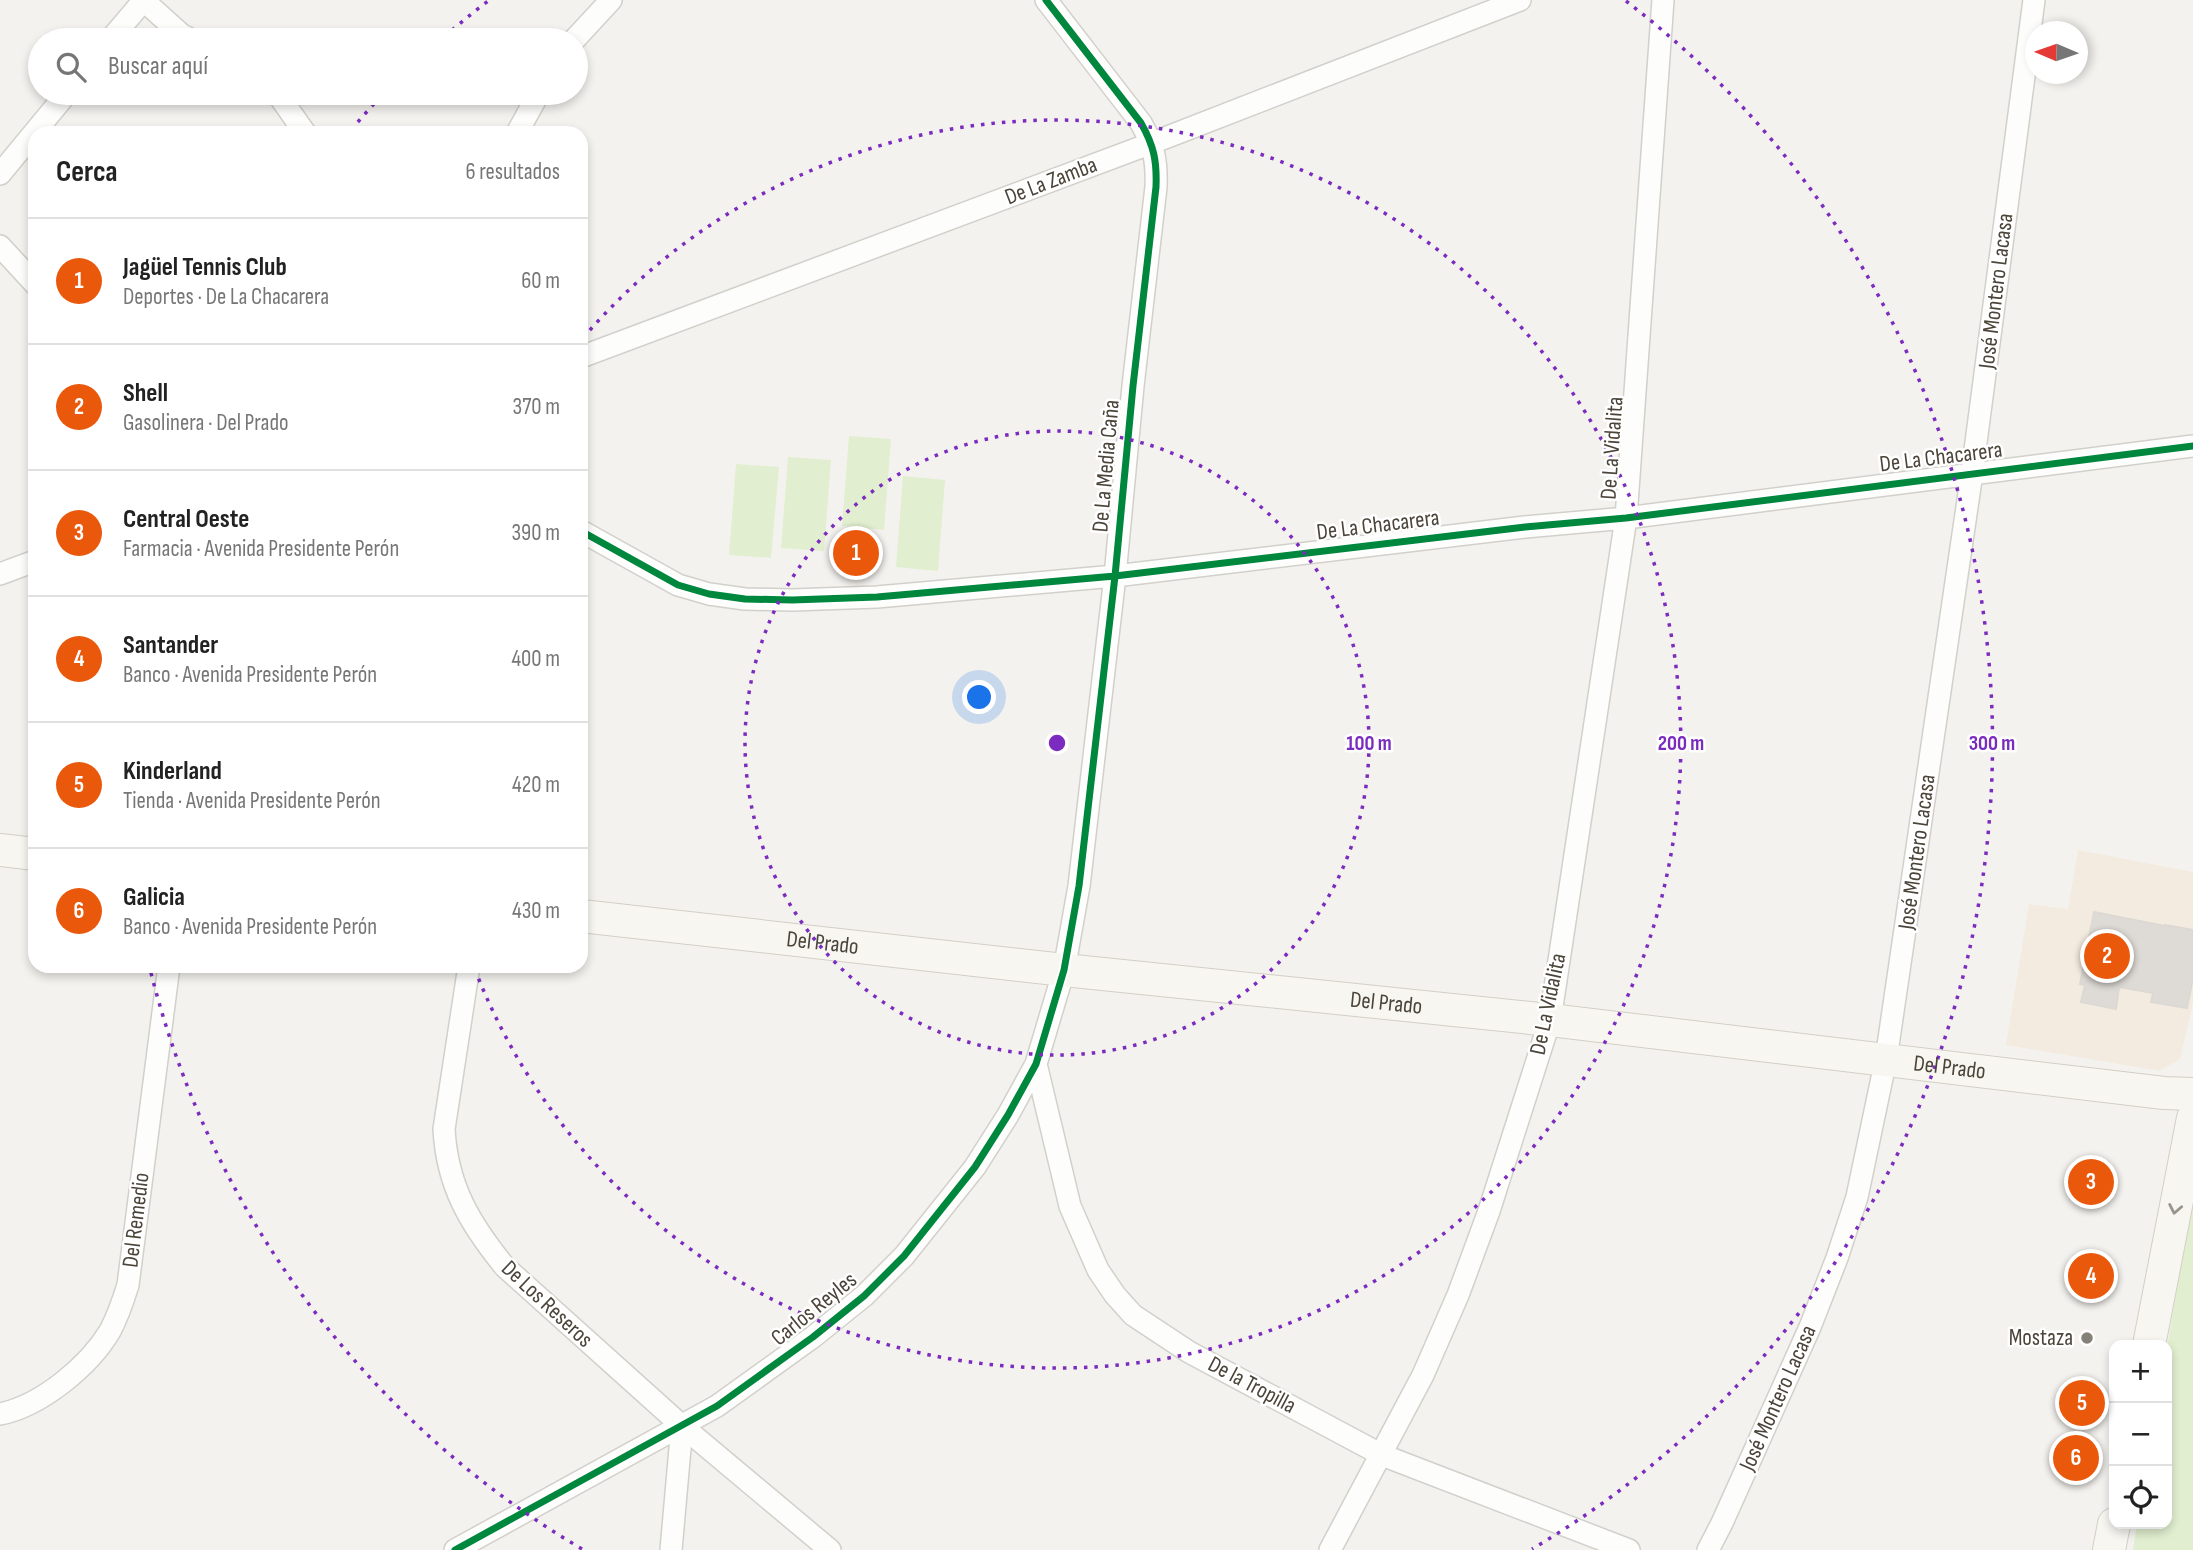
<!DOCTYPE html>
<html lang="es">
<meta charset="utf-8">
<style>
:root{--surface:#fff;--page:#f2f2f2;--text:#222;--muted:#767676;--line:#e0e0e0;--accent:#ea580c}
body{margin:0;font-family:"Sofia Sans Condensed",sans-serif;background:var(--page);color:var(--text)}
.controls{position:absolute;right:21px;bottom:21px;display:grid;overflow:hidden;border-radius:14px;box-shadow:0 4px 10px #0003}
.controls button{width:63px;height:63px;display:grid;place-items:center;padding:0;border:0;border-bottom:2px solid var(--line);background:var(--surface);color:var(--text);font:35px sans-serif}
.compass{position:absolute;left:2025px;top:21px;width:63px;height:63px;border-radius:50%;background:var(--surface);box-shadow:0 4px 10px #0003;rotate:272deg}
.you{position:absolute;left:980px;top:698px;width:24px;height:24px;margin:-18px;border:5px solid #fff;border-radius:50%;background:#1a73e8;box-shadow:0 0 0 10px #1a73e833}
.badge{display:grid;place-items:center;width:46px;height:46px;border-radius:50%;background:var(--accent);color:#fff;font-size:23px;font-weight:700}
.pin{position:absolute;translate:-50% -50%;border:4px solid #fff;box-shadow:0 2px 7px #0006}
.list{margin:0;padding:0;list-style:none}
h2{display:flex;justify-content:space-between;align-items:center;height:91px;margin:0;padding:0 28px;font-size:30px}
h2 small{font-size:23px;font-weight:400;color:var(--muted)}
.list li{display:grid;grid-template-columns:46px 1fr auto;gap:21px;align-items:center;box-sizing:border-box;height:126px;padding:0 28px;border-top:2px solid var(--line)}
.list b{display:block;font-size:26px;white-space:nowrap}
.list p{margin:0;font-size:23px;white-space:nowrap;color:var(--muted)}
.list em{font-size:23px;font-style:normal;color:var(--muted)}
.icon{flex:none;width:38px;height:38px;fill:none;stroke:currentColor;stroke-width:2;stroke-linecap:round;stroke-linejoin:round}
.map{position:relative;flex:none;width:2193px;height:1550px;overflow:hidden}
.search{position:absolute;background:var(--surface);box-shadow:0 4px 10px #0003;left:28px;top:28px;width:560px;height:77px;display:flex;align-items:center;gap:18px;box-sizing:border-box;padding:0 24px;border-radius:38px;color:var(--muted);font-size:26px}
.panel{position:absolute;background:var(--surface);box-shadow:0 4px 10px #0003;left:28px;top:126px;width:560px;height:847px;border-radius:21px}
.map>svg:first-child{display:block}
.commercial{fill:#f3ebdf}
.green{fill:#e1eecf}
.building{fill:#dedbd6;stroke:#dcd9d4;stroke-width:2}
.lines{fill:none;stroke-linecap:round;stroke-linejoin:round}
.street-casing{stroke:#d2d0cb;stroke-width:24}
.secondary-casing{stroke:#d3cfc5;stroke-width:34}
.street{stroke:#fdfdfc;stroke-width:21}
.secondary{stroke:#f7f6f1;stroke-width:32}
.cycleway-casing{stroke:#fff;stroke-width:11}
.cycleway{stroke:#00873e;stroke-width:7}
.oneway{stroke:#98948c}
.ring{fill:none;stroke:#7b2cbf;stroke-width:3.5;stroke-dasharray:3.5 7}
.poi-dot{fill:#868178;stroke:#fff;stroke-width:2.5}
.labels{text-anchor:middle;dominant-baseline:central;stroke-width:5;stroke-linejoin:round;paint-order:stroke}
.street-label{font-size:23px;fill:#4b4439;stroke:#fff}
.poi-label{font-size:23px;fill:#4b4439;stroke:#fff;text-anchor:end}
.centre{fill:#7b2cbf;stroke:#fff;stroke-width:3.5}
.ring-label{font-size:21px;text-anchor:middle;font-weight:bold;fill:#7b2cbf;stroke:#fff;stroke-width:5;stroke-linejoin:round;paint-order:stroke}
</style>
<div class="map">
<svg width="2193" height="1550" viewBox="0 0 2193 1550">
<rect width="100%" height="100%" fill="#f4f2ee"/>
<path class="commercial" d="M 2078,850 L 2193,872 L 2193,1003 L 2180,1059 L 2160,1071 L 2006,1045 L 2029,904 L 2068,909 Z"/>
<path class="green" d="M 849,436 L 891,439 L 884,530 L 842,526 Z
M 788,457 L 831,460 L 824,551 L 781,548 Z
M 736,464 L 779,467 L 771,558 L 729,555 Z
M 903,476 L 945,480 L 938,571 L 896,567 Z
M 2193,1191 L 2193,1550 L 2133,1550 L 2137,1524 L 2167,1524 L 2167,1348 Z"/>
<path class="building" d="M 2094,912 L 2165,926 L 2165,925 L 2193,930 L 2193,978 L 2187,1008 L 2151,1002 L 2153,993 L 2119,987 L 2116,1009 L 2081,1002 L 2085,985 L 2080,984 Z"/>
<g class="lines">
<defs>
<path id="street" d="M 143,0 L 182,35 L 192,40
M 110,40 L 144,0
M 574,40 L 611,0
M 277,93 L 305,133
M 517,133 L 539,93
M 0,174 L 67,93
M 0,246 L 35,284
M 581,357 L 1152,143 L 1520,0
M 581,531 L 678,585 L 709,594 L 745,599 L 792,600 L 877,597 L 1115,576 L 1525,527 L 1626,518 L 2193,446
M 0,574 L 35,561
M 469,966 L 444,1129 C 447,1186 470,1224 505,1267 L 682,1426 L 830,1550
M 1036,1064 L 1070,1206 L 1098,1270 L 1115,1295 L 1133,1315 L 1189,1352 L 1382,1455 L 1629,1550
M 0,1414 C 41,1406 89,1366 110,1331 C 118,1316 123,1301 128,1285 L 169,966
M 455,1550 L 717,1406 L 813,1337 L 864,1296 L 904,1256 L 975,1167 L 1008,1115 L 1036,1064 L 1064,970 L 1079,886 L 1115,576 L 1133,386 L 1156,187 C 1157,161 1154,146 1141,123 L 1046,0
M 671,1550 L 682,1426
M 1330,1550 L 1423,1375 L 1458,1295 L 1489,1211 L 1550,1020 L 1626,518 L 1663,0
M 1708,1550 L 1722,1523 L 1810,1327 L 1837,1258 L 1857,1197 L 1886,1059 L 1972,473 L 2034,0"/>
<g id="secondary">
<path d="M 0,850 L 35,854"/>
<path id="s1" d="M 581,916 L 1064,970 L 1550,1020 L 2164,1093 L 2193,1094"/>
<path d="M 2149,1345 L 2193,1118"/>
<path d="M 2109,1550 L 2114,1524"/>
</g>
</defs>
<use href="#street" class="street-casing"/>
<use href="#secondary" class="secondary-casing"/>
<use href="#street" class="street"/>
<use href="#secondary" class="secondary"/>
<defs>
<path id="cycleway" d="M 581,531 L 678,585 L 709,594 L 745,599 L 792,600 L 877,597 L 1115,576 L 1525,527 L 1626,518 L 2193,446
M 455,1550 L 717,1406 L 813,1337 L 864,1296 L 904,1256 L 975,1167 L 1008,1115 L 1036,1064 L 1064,970 L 1079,886 L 1115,576 L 1133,386 L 1156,187 C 1157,161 1154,146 1141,123 L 1046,0"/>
</defs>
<use href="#cycleway" class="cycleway-casing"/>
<use href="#cycleway" class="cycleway"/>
</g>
<defs><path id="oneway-chevron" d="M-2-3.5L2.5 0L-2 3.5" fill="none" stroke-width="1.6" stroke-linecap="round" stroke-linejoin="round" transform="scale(1.75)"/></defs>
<use class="oneway" href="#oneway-chevron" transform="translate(2175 1209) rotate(101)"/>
<g class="ring">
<circle cx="1057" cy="743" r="312"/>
<path d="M583 338A624 624 0 1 1 474 967"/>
<path d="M582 1549A935 935 0 0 1 150 969M351 130A935 935 0 0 1 384 93M444 37A935 935 0 0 1 488 1M1626 1A935 935 0 0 1 1532 1549"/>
</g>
<circle class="poi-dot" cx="2087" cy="1338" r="7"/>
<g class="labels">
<g class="street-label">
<text transform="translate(1051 181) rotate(-21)">De La Zamba</text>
<text transform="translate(1996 291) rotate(-83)">José Montero Lacasa</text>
<text transform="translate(1612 448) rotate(-86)">De La Vidalita</text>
<text transform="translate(1941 457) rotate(-7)">De La Chacarera</text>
<text transform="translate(1106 466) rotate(-85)">De La Media Caña</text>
<text transform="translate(1378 525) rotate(-7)">De La Chacarera</text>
<text transform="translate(1917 852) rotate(-82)">José Montero Lacasa</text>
<text stroke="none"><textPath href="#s1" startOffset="243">Del Prado</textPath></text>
<text stroke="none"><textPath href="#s1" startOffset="810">Del Prado</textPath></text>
<text transform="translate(1548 1004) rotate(-78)">De La Vidalita</text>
<text stroke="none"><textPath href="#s1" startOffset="1377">Del Prado</textPath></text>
<text transform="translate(136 1220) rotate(-83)">Del Remedio</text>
<text transform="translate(547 1304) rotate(43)">De Los Reseros</text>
<text transform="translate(814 1309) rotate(-39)">Carlos Reyles</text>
<text transform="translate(1252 1385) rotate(28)">De la Tropilla</text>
<text transform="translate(1778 1398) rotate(-66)">José Montero Lacasa</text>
</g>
<g class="poi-label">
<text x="2073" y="1338">Mostaza</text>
</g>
</g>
<circle cx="1057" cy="743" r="10" class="centre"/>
<g class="ring-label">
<text x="1369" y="750">100 m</text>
<text x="1681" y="750">200 m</text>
<text x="1992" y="750">300 m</text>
</g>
</svg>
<div class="controls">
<button>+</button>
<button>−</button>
<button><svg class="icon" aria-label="locate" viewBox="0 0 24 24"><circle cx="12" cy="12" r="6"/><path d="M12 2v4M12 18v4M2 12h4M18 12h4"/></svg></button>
</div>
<svg class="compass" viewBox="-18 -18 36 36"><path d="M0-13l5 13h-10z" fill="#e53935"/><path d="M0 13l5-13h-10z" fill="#767676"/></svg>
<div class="you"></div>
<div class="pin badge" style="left:856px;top:553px">1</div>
<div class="pin badge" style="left:2107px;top:956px">2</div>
<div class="pin badge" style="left:2091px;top:1182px">3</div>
<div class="pin badge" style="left:2091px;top:1276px">4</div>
<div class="pin badge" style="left:2082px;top:1403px">5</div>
<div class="pin badge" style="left:2076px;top:1458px">6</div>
<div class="search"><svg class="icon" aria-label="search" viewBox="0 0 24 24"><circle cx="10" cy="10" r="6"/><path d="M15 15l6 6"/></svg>Buscar aquí</div>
<section class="panel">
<h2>Cerca<small>6 resultados</small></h2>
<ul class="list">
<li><span class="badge">1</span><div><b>Jagüel Tennis Club</b><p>Deportes · De La Chacarera</p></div><em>60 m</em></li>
<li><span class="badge">2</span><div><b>Shell</b><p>Gasolinera · Del Prado</p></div><em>370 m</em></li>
<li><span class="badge">3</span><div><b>Central Oeste</b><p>Farmacia · Avenida Presidente Perón</p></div><em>390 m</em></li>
<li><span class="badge">4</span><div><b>Santander</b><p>Banco · Avenida Presidente Perón</p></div><em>400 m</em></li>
<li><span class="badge">5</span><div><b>Kinderland</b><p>Tienda · Avenida Presidente Perón</p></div><em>420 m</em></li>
<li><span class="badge">6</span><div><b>Galicia</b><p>Banco · Avenida Presidente Perón</p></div><em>430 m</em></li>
</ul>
</section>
</div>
